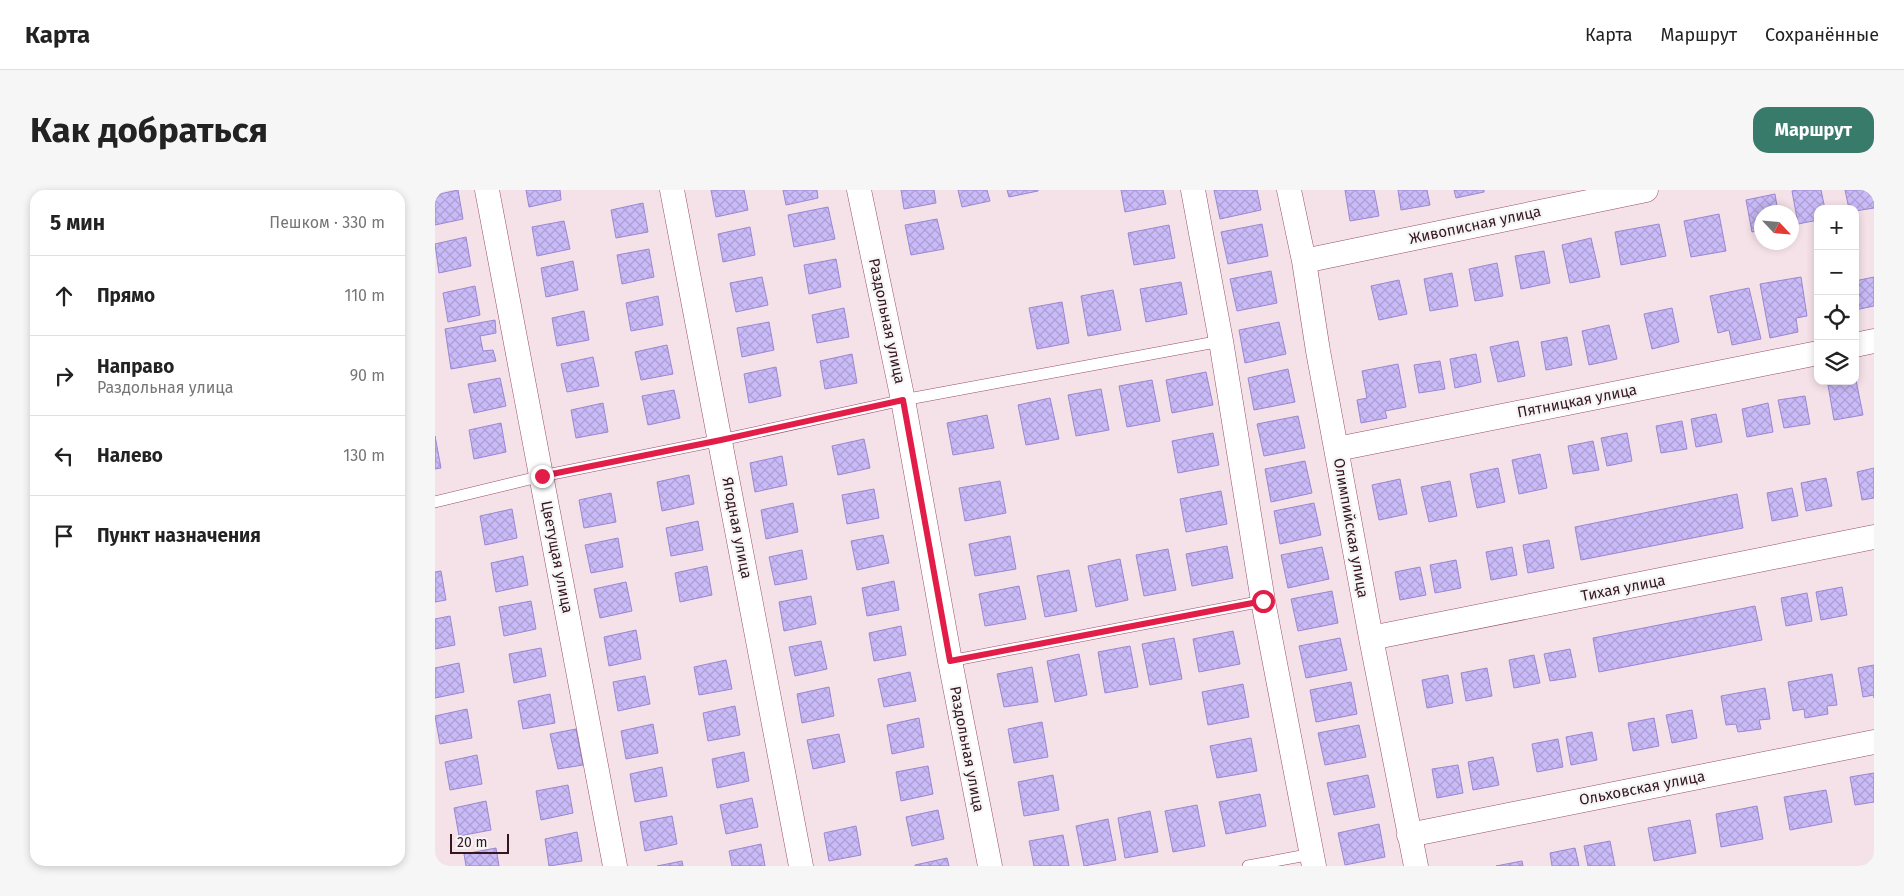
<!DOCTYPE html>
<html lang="ru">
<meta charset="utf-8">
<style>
:root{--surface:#fff;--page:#f6f6f6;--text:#222;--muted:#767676;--line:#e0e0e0;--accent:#397b6b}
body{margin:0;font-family:"Fira Sans",sans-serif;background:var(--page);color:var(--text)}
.controls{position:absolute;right:15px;top:15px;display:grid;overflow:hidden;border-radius:10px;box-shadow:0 2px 8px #0003}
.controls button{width:45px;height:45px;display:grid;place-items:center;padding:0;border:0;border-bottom:1px solid var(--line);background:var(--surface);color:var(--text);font:25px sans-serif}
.compass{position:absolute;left:1319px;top:15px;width:45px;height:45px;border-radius:50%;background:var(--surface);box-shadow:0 2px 8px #0003;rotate:116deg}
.scale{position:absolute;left:15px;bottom:12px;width:59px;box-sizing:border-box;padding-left:5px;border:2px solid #351522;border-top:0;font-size:14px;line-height:18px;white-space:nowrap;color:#351522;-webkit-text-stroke:4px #f5f5f5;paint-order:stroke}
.stop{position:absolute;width:15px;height:15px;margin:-11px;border:4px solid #e11d48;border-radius:50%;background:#fff}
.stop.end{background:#e11d48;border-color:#fff;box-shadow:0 1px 5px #0008}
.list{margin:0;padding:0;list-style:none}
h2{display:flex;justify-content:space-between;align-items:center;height:65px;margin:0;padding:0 20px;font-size:21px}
h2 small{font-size:16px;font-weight:400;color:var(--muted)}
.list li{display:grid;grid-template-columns:32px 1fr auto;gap:15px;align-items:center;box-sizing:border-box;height:80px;padding:0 20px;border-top:1px solid var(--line)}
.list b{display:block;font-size:19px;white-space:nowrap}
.list p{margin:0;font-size:16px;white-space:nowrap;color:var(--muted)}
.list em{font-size:16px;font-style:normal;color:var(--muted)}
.icon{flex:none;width:28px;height:28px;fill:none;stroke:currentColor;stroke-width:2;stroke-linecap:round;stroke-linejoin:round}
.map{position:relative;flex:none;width:1439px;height:676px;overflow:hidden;border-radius:15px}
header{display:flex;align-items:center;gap:30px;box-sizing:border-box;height:70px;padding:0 25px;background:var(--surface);border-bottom:1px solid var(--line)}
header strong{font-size:24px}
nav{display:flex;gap:28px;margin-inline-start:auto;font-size:18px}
.intro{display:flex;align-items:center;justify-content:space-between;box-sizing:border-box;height:120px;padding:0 30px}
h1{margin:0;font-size:35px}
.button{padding:12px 22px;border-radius:15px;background:var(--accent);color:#fff;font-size:18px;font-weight:700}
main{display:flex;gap:30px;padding:0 30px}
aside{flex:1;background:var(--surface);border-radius:15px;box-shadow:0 2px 8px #0003}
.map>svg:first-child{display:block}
.building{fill:url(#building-cross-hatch);stroke:#9b87d1}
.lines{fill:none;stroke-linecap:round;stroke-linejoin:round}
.service-casing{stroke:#994c6b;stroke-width:12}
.minor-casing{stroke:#994c6b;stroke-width:25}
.service{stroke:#fff;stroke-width:11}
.minor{stroke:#fff;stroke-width:24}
.route{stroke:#e11d48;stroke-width:6}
.labels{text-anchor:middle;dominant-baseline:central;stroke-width:4.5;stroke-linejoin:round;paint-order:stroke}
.street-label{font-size:15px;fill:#351522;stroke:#f5f5f5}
</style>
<header>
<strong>Карта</strong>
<nav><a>Карта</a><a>Маршрут</a><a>Сохранённые</a></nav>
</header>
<div class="intro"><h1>Как добраться</h1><a class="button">Маршрут</a></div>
<main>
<aside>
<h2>5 мин<small>Пешком · 330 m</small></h2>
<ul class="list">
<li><svg class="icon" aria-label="ahead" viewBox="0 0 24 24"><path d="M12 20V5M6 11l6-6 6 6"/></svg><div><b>Прямо</b></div><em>110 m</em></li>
<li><svg class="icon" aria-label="right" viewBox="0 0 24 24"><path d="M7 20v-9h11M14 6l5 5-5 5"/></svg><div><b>Направо</b><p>Раздольная улица</p></div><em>90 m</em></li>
<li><svg class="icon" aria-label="left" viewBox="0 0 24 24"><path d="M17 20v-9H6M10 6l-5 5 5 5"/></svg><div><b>Налево</b></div><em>130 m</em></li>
<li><svg class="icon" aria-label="arrive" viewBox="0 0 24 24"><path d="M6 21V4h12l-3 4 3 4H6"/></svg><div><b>Пункт назначения</b></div></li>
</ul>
</aside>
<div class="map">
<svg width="1439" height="676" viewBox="0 0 1439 676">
<defs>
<pattern id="building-cross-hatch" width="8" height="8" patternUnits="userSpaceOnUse" patternTransform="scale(1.25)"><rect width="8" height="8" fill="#c9baf8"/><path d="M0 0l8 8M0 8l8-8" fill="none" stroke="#ad9fd4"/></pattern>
</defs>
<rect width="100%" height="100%" fill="#f5e2e8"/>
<path class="building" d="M 23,0 L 28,29 L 0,35 L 0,5 Z
M 91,0 L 125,0 L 126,10 L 94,17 Z
M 276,0 L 309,0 L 313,20 L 281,27 Z
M 348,0 L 382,0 L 383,8 L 351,15 Z
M 466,0 L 499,0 L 501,13 L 469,19 Z
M 523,0 L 552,0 L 555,11 L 527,17 Z
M 572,0 L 603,0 L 603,1 L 574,7 Z
M 686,0 L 728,0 L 731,14 L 690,22 Z
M 779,0 L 822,0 L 826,20 L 785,29 Z
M 910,0 L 939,0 L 944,26 L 915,31 Z
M 963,0 L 992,0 L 995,15 L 966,20 Z
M 1019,0 L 1049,0 L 1049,2 L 1021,8 Z
M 1362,0 L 1386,0 L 1390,19 L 1383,19 L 1383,30 L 1363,34 L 1357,1 Z
M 1410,0 L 1439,0 L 1439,18 L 1420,21 L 1420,19 L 1414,19 Z
M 1340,4 L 1343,22 L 1326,22 L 1326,40 L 1317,42 L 1311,10 Z
M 208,13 L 213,42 L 181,48 L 176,20 Z
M 393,17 L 400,49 L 359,57 L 353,25 Z
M 1284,24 L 1291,61 L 1256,67 L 1249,31 Z
M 502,29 L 509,59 L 476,65 L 470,35 Z
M 129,31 L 135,59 L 102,66 L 97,37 Z
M 827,34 L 833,66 L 793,74 L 786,42 Z
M 1224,34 L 1231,66 L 1186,75 L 1180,42 Z
M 734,35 L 740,68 L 699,75 L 693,43 Z
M 315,37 L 320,65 L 288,72 L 283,44 Z
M 31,47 L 36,76 L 4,83 L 0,54 Z
M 1156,48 L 1165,87 L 1135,93 L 1127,55 Z
M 214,59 L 219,87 L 187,94 L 182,65 Z
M 1109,61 L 1115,93 L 1086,99 L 1080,66 Z
M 401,69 L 406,97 L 374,104 L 369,75 Z
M 138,71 L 143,100 L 111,107 L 106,78 Z
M 1062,73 L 1068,106 L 1040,111 L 1034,79 Z
M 836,81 L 842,113 L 802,121 L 795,89 Z
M 1017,83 L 1023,116 L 995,121 L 989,89 Z
M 327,87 L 333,115 L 301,122 L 295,93 Z
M 1366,87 L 1372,126 L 1361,128 L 1363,142 L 1335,148 L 1325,94 Z
M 1439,87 L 1439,116 L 1420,120 L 1420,91 Z
M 964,90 L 972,124 L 944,130 L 936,96 Z
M 746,92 L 752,124 L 711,132 L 705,99 Z
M 40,96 L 45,125 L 13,132 L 8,103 Z
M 1314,98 L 1326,149 L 1297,155 L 1294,140 L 1283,143 L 1275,106 Z
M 678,100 L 686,140 L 653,146 L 646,106 Z
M 223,106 L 228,135 L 196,141 L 191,113 Z
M 627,112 L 634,153 L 602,159 L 594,118 Z
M 409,118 L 414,147 L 382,153 L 377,125 Z
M 1237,118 L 1244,152 L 1217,159 L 1209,124 Z
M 149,121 L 154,150 L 122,156 L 117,128 Z
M 60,130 L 61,143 L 45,146 L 48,161 L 58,160 L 61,171 L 16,179 L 10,139 Z
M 334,132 L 339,160 L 307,167 L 302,138 Z
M 844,132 L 851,164 L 810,173 L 804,140 Z
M 1174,135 L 1182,169 L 1154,175 L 1147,141 Z
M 1132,147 L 1137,175 L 1111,180 L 1106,152 Z
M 1083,151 L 1090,186 L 1063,192 L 1055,157 Z
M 232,155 L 238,184 L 206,190 L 200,162 Z
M 417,164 L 422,193 L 390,199 L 385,171 Z
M 1041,164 L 1046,192 L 1020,198 L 1015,169 Z
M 158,167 L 164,196 L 132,202 L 126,174 Z
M 1005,171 L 1010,199 L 984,203 L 979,175 Z
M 963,174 L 971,217 L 950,221 L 952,228 L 926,233 L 922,210 L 932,208 L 927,181 Z
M 341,177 L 346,206 L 314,213 L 309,184 Z
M 853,179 L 860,212 L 819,220 L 813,188 Z
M 771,182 L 778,215 L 737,223 L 731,190 Z
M 65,188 L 71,216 L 39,223 L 33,194 Z
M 717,190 L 725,231 L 692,237 L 684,196 Z
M 1421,190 L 1428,225 L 1399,230 L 1393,195 Z
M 666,199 L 674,240 L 641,246 L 633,205 Z
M 239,200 L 245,228 L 213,235 L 207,206 Z
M 1370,206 L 1375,234 L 1349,238 L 1343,210 Z
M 615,208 L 624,249 L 591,255 L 583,215 Z
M 168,213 L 173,242 L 141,248 L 136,220 Z
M 1333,213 L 1338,242 L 1312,247 L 1307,219 Z
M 1281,224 L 1287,252 L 1261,257 L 1256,229 Z
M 552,225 L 559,258 L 518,265 L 512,233 Z
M 863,226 L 870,258 L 829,266 L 822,234 Z
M 1247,231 L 1252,259 L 1226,263 L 1221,236 Z
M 66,233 L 71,262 L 39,269 L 34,240 Z
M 778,243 L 784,275 L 743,283 L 737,251 Z
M 1192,243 L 1197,271 L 1172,276 L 1166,248 Z
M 0,246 L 6,278 L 0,279 Z
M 429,249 L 435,278 L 403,285 L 397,256 Z
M 1158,251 L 1164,280 L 1138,284 L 1133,256 Z
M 1105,264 L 1112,298 L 1084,304 L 1077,270 Z
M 347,266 L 352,295 L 320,302 L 315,273 Z
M 870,271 L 877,303 L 836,312 L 830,279 Z
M 1063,278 L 1070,312 L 1042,318 L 1035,284 Z
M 1439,278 L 1439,308 L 1427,310 L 1422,282 Z
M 254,285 L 259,314 L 227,321 L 222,292 Z
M 1391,288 L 1397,316 L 1371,321 L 1366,293 Z
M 965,289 L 972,324 L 944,330 L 937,295 Z
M 565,291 L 571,323 L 530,331 L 524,298 Z
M 1015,291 L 1022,326 L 994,332 L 986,297 Z
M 1357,298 L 1363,326 L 1337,331 L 1332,303 Z
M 439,299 L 444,328 L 412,334 L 407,305 Z
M 786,301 L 792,334 L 751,342 L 745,309 Z
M 176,303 L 181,332 L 149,338 L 144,310 Z
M 1302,304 L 1308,338 L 1146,370 L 1140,337 Z
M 358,313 L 363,342 L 331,349 L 326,320 Z
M 879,313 L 886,345 L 845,354 L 839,321 Z
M 77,319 L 82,348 L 50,355 L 45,326 Z
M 263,331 L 268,360 L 236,366 L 231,338 Z
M 448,345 L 454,373 L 422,380 L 416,351 Z
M 575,346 L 581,379 L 540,386 L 534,354 Z
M 183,348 L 188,377 L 156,383 L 150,355 Z
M 1114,350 L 1119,378 L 1093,383 L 1088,355 Z
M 792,356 L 798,388 L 757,396 L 751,364 Z
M 887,357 L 894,389 L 853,398 L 846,365 Z
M 1077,357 L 1082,385 L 1056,390 L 1051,362 Z
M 733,359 L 741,400 L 709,406 L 701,365 Z
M 367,360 L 372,389 L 340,395 L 334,367 Z
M 88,366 L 93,395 L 61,402 L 56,373 Z
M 685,369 L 693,410 L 661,417 L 653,376 Z
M 1021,370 L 1026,398 L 1000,403 L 995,375 Z
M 272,376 L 277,405 L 245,412 L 240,383 Z
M 985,377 L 991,405 L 965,410 L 960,382 Z
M 634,380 L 642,421 L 610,427 L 602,386 Z
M 6,381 L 11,410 L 0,412 L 0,382 Z
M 459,391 L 464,420 L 432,426 L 427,398 Z
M 191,392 L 197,421 L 165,428 L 159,399 Z
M 584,396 L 591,429 L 550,436 L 544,404 Z
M 1407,397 L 1412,425 L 1386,430 L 1381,402 Z
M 897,401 L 903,433 L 863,441 L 856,409 Z
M 1372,403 L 1377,431 L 1351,436 L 1346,408 Z
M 376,406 L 381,434 L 349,441 L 344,412 Z
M 96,411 L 101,439 L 69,446 L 64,417 Z
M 1320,416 L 1327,450 L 1164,482 L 1158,448 Z
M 15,426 L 20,455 L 0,459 L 0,429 Z
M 466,436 L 471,465 L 439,471 L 434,443 Z
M 201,440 L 206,469 L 174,476 L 169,447 Z
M 798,441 L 805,474 L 764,482 L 758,449 Z
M 739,448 L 747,489 L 715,495 L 707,454 Z
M 905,448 L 912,480 L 871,488 L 864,456 Z
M 386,451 L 392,479 L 360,486 L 354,457 Z
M 695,456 L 703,497 L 670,503 L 663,462 Z
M 106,458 L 111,486 L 79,493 L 74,464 Z
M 1135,459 L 1141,487 L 1115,491 L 1109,464 Z
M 644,464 L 652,505 L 620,512 L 612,471 Z
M 1099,465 L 1105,493 L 1079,498 L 1074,470 Z
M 291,470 L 297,499 L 264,505 L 259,477 Z
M 24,473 L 29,502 L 0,508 L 0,478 Z
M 1439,475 L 1439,508 L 1439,505 L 1428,507 L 1423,478 Z
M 597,477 L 603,512 L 569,517 L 562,484 Z
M 1052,478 L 1057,506 L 1031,511 L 1026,483 Z
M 475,482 L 481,511 L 449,517 L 443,489 Z
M 1397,484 L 1402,515 L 1392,516 L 1393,524 L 1370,528 L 1369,519 L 1358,521 L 1353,492 Z
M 1013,485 L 1018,513 L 992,518 L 987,490 Z
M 210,486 L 215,514 L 183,521 L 178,492 Z
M 916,492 L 922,524 L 881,532 L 875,500 Z
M 808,494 L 814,527 L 773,535 L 767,502 Z
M 394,497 L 399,526 L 367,533 L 362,504 Z
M 1330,498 L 1335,529 L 1324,530 L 1326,539 L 1303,542 L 1301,534 L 1291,535 L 1286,506 Z
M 115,504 L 120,533 L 88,539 L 83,511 Z
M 300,516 L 305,545 L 273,551 L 268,523 Z
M 32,519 L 37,548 L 5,554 L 0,526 Z
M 1257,520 L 1262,548 L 1237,553 L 1231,525 Z
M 484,528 L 489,557 L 457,564 L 452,535 Z
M 1219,528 L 1224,556 L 1198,561 L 1193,533 Z
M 607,532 L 613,567 L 579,573 L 573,539 Z
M 218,534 L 223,563 L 191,569 L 186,541 Z
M 924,535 L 931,567 L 890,575 L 883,543 Z
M 141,539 L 148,575 L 123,579 L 115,544 Z
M 1157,542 L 1162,570 L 1136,575 L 1131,547 Z
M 404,544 L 410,572 L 378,579 L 372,550 Z
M 816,548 L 822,581 L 782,588 L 775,556 Z
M 1123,549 L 1128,577 L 1102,582 L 1097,554 Z
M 309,562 L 314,591 L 282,598 L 277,569 Z
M 42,565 L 47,594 L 15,600 L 10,572 Z
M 1058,567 L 1064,595 L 1038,600 L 1033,572 Z
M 1023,575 L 1028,603 L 1002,608 L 997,579 Z
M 493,576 L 498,604 L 466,611 L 461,582 Z
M 227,577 L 232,606 L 200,612 L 195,584 Z
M 1439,583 L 1439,612 L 1420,615 L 1415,587 Z
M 618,585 L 624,620 L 589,626 L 583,592 Z
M 933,585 L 940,617 L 899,625 L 892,593 Z
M 133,595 L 138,623 L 106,630 L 101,601 Z
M 1391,600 L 1397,632 L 1355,640 L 1349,607 Z
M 825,604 L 831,636 L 791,644 L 784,612 Z
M 317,608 L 323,637 L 291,644 L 285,615 Z
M 51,611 L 56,640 L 24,646 L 19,618 Z
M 762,615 L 770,656 L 738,662 L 730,621 Z
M 1322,616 L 1328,649 L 1286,657 L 1281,624 Z
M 503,620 L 509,649 L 477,656 L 471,627 Z
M 715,621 L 723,662 L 690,668 L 683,628 Z
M 237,626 L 242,654 L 210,661 L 205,632 Z
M 673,629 L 681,670 L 649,676 L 641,636 Z
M 1255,630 L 1261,663 L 1219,671 L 1213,638 Z
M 944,634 L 950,667 L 910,675 L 903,643 Z
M 421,636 L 426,665 L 394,671 L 389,643 Z
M 142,642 L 147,671 L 114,676 L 110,649 Z
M 628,645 L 634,676 L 599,676 L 594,651 Z
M 1175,651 L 1180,676 L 1153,676 L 1149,656 Z
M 326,654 L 330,676 L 297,676 L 294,661 Z
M 61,658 L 64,676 L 31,676 L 29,664 Z
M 1140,658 L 1144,676 L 1117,676 L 1115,663 Z
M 512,668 L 514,676 L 480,676 L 480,675 Z
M 247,671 L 248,676 L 222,676 Z
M 1087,671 L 1088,676 L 1061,676 Z"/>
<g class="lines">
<defs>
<path id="service" d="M 0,312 L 107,286 L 286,250 L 468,210 L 786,151
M 515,471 L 828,411
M 813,676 L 877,664"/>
<path id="minor" d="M 52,0 L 180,676
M 237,0 L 366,676
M 424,0 L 468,210 L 515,471 L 555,676
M 758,0 L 786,151 L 828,411 L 879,676
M 854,0 L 869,71 L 883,161 L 936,448 L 981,676
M 869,71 L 1211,0
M 1420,155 L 1439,151
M 902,259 L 1383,163
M 936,448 L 1439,347
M 974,645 L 1439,552"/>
</defs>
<use href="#service" class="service-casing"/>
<use href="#minor" class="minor-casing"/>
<use href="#service" class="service"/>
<use href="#minor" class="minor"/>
</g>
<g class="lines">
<path class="route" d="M 107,286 L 286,250 L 468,210 L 515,471 L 828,411"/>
</g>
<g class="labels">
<g class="street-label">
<text transform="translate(1040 35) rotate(-12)">Живописная улица</text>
<text transform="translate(452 131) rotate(78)">Раздольная улица</text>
<text transform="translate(1142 211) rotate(-11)">Пятницкая улица</text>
<text transform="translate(302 338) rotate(79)">Ягодная улица</text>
<text transform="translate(916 338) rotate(80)">Олимпийская улица</text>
<text transform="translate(122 367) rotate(79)">Цветущая улица</text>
<text transform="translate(1188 398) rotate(-11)">Тихая улица</text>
<text transform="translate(532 559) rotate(79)">Раздольная улица</text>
<text transform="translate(1207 598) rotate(-11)">Ольховская улица</text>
</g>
</g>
</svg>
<div class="controls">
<button>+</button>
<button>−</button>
<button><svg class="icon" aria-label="locate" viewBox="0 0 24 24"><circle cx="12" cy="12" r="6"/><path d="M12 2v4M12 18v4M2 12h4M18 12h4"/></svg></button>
<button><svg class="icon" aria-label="layers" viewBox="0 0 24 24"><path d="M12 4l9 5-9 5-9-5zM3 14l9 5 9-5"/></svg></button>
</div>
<svg class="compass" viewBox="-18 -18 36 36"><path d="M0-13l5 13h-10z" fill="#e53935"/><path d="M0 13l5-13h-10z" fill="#767676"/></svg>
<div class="scale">20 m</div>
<div class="stop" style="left:828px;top:411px"></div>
<div class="stop end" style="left:107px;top:286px"></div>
</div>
</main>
